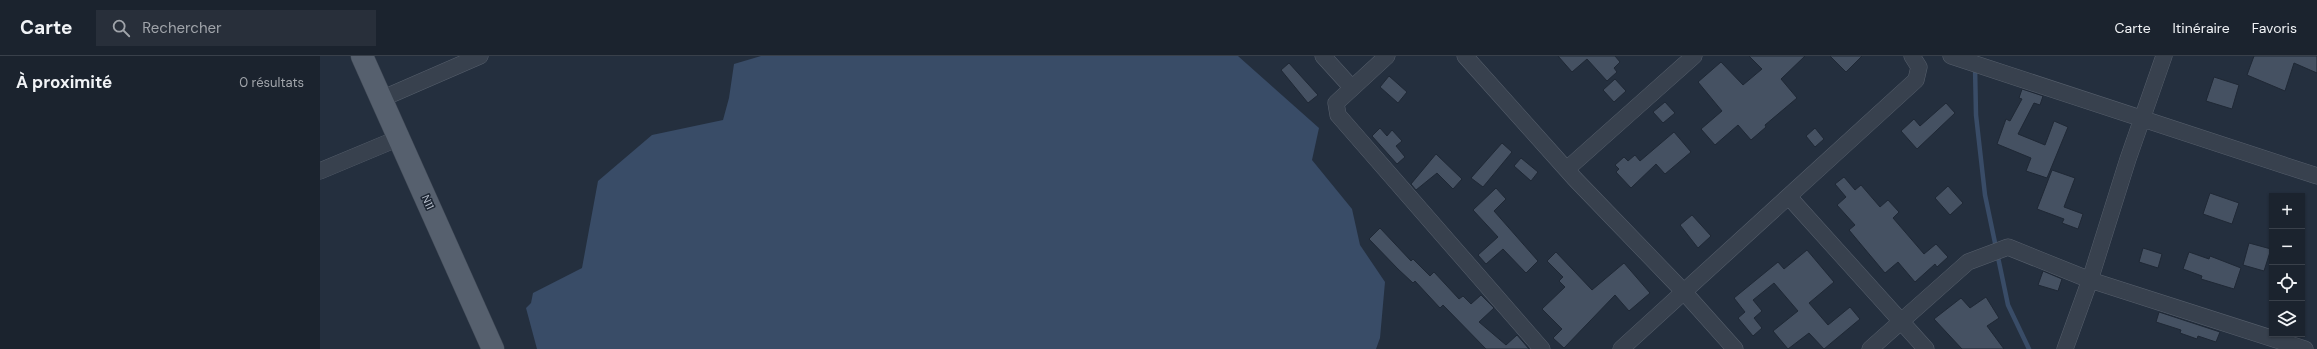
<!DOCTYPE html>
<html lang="fr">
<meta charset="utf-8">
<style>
:root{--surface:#1b232e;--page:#282f3a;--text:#f1f3f6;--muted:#a0a4aa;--line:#39404a}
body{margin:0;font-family:"DM Sans",sans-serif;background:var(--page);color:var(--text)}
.controls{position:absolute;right:12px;bottom:12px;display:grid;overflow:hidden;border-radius:0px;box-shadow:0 1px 3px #0004}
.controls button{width:36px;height:36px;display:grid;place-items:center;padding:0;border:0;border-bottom:1px solid var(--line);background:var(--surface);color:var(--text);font:20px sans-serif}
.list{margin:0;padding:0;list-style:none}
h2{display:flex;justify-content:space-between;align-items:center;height:52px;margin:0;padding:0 16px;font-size:17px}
h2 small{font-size:13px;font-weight:400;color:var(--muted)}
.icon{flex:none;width:22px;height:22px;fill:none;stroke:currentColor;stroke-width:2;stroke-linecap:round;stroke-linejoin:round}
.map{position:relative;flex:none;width:1997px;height:293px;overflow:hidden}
header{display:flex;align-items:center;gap:24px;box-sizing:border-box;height:56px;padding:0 20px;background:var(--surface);border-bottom:1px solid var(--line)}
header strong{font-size:19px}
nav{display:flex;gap:22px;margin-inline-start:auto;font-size:14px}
.search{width:280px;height:36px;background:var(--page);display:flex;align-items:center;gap:10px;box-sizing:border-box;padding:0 14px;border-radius:0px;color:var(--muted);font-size:15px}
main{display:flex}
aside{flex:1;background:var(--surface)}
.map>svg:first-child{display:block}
.water{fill:#394c67}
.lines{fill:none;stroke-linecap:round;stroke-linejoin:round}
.stream{stroke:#394c67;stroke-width:4.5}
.building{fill:#455162;stroke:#1f2835}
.minor-casing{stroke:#565f6c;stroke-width:17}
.primary-casing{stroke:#414a57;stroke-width:23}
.minor{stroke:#38414e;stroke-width:16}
.primary{stroke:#56606e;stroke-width:22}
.labels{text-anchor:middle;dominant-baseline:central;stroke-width:3;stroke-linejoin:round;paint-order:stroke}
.street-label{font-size:11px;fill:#b4bcc9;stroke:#1d2633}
</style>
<header>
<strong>Carte</strong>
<div class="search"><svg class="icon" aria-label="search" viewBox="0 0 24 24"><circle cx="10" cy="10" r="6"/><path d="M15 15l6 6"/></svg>Rechercher</div>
<nav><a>Carte</a><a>Itinéraire</a><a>Favoris</a></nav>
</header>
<main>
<aside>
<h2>À proximité<small>0 résultats</small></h2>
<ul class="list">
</ul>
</aside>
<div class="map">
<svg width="1997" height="293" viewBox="0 0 1997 293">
<rect width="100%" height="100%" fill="#242f3e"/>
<path class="water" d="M 441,0 L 918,0 L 999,72 L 992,104 L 1032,153 L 1040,189 L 1065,226 L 1060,282 L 1056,293 L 217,293 L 206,252 L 211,247 L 213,237 L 262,212 L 278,125 L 332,79 L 403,64 L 409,42 L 414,8 Z"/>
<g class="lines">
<path class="stream" d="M 1655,10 L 1656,59 L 1665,139 L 1688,249 L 1709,293"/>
</g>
<path class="building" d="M 1238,0 L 1295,0 L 1300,6 L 1294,12 L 1297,16 L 1287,25 L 1267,3 L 1252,16 Z
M 1429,0 L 1485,0 L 1461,23 L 1477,42 L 1445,69 L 1446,71 L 1431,84 L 1418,69 L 1395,89 L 1381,73 L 1402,55 L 1378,26 L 1401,6 L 1423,29 L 1442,13 Z
M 1510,0 L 1542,0 L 1526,16 Z
M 1934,0 L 1997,0 L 1997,17 L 1974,7 L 1965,35 L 1927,19 Z
M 969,7 L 998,39 L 988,47 L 961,14 Z
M 1069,20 L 1087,36 L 1078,47 L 1060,31 Z
M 1894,21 L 1919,29 L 1912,53 L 1886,45 Z
M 1295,23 L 1306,35 L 1294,46 L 1283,34 Z
M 1702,33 L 1723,40 L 1720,49 L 1714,47 L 1698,78 L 1725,89 L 1734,65 L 1748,71 L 1727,122 L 1706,115 L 1711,102 L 1677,88 L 1686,63 L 1690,65 L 1702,43 L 1699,42 Z
M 1345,46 L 1355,57 L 1343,67 L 1333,56 Z
M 1626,47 L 1635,57 L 1597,93 L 1581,75 L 1594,63 L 1600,70 Z
M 1060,72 L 1067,80 L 1072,74 L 1082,85 L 1076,90 L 1085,101 L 1077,108 L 1052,80 Z
M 1495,72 L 1504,83 L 1495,91 L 1486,80 Z
M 1354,76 L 1371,96 L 1345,118 L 1336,108 L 1311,132 L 1296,116 L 1299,113 L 1295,109 L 1304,101 L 1308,105 L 1315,99 L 1320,105 Z
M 1182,87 L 1192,96 L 1163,131 L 1151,122 Z
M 1116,98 L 1142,123 L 1133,133 L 1117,117 L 1096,134 L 1091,128 Z
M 1201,102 L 1218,116 L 1211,125 L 1194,110 Z
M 1732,114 L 1755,122 L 1744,151 L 1763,158 L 1758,173 L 1742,167 L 1744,163 L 1717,153 Z
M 1524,121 L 1535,134 L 1541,129 L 1560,151 L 1568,144 L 1579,156 L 1573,162 L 1604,198 L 1616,188 L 1628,201 L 1617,211 L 1615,208 L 1595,226 L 1578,206 L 1565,217 L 1529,174 L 1535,169 L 1517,149 L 1526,141 L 1515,128 Z
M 1628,130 L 1643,147 L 1630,159 L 1615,142 Z
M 1176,132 L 1186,143 L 1174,155 L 1218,205 L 1206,217 L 1183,193 L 1166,208 L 1158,199 L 1178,181 L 1153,154 Z
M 1890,137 L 1919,147 L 1912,168 L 1883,158 Z
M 1372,159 L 1391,180 L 1378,192 L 1360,169 Z
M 1060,172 L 1091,205 L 1093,203 L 1110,220 L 1114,216 L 1139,243 L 1143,240 L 1151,248 L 1161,239 L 1174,252 L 1159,266 L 1186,289 L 1197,279 L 1209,293 L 1166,293 L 1123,249 L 1120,252 L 1095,225 L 1093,227 L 1078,213 L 1049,183 Z
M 1929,187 L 1951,193 L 1944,215 L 1923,209 Z
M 1823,192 L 1842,198 L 1838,212 L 1819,206 Z
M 1487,194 L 1514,226 L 1489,247 L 1508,269 L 1530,251 L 1540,263 L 1504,293 L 1489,277 L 1468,293 L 1453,275 L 1478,255 L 1454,227 L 1433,244 L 1442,255 L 1434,262 L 1442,272 L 1433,280 L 1418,262 L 1425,256 L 1414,242 L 1458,206 L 1464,213 Z
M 1236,196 L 1272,234 L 1304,207 L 1330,237 L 1309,255 L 1295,239 L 1244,292 L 1233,282 L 1242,273 L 1222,253 L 1245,231 L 1239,225 L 1243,221 L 1227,205 Z
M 1869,196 L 1889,203 L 1890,200 L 1921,212 L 1914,233 L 1881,223 L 1882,220 L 1863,213 Z
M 1723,215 L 1742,223 L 1738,235 L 1718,229 Z
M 1666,241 L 1679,262 L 1667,270 L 1684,293 L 1642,293 L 1614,263 L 1641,242 L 1650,252 Z
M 1839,256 L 1900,276 L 1896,286 L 1878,280 L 1877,283 L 1860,277 L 1861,274 L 1836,266 Z"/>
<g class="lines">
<defs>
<path id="minor" d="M 1003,0 L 1032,32
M 1067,0 L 1016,47 L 1018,59 L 1222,293
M 1145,0 L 1255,123 L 1364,236 L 1415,293
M 1631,0 L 1997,120
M 61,43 L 160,0
M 1247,113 L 1374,0
M 0,115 L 79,82
M 1469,141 L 1606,293
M 1301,293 L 1596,24 L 1599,11 L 1592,0
M 1550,293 L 1648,206 L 1688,191 L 1770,224 L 1985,293
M 1745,293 L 1770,224 L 1808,103 L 1844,0"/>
<path id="primary" d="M 42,0 L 173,293"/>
</defs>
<use href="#minor" class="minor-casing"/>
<use href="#primary" class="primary-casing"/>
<use href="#minor" class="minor"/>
<use href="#primary" class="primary"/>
</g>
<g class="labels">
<g class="street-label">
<text transform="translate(108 146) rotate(66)">N11</text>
</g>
</g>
</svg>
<div class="controls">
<button>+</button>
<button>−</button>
<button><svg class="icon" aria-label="locate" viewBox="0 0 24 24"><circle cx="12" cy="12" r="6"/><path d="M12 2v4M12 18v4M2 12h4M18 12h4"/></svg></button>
<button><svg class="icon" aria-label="layers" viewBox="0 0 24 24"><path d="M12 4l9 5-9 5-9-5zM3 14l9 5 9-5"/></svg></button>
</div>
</div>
</main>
